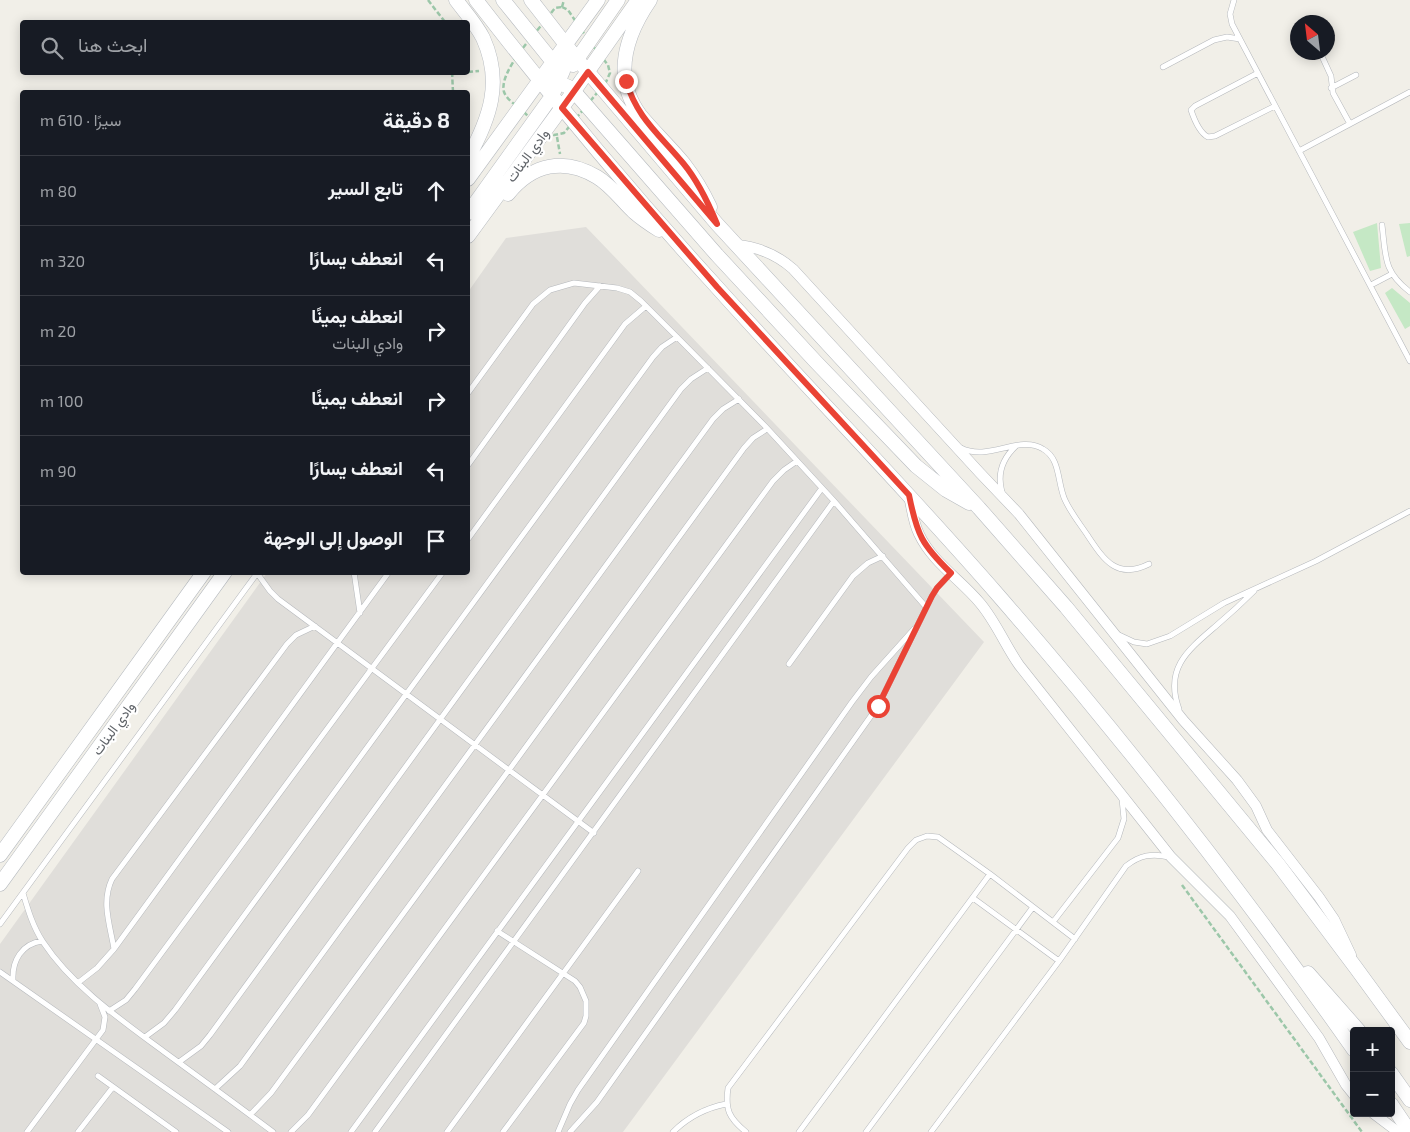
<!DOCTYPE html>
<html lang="ar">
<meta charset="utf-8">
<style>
:root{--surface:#171b24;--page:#20242c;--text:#f1f3f6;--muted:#9ea1a6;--line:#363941}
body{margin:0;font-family:"Exo 2",Vazirmatn,sans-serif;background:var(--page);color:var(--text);direction:rtl}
.controls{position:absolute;right:15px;bottom:15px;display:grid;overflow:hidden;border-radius:5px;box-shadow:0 2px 12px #0003}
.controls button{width:45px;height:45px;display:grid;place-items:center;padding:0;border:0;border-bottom:1px solid var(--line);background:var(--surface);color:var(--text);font:25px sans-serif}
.compass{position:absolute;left:1290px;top:15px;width:45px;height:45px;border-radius:50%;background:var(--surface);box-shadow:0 2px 12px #0003;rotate:332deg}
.stop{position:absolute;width:15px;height:15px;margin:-11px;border:4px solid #ea4335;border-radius:50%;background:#fff}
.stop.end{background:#ea4335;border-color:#fff;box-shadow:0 1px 5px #0008}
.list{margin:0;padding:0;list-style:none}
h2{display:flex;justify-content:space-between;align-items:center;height:65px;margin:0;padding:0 20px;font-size:21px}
h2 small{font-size:16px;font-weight:400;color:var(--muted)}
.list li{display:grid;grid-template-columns:32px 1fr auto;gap:15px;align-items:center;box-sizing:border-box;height:70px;padding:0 20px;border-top:1px solid var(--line)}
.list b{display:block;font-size:19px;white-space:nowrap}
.list p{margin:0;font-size:16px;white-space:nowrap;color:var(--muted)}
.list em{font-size:16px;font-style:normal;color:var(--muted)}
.icon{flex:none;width:28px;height:28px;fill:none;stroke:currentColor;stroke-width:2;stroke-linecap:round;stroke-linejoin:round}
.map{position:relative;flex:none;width:1410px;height:1132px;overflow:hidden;direction:ltr}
.search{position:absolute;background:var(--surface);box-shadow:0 2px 12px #0003;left:20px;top:20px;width:450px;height:55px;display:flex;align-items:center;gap:12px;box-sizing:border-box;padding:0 18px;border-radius:5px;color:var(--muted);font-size:19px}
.panel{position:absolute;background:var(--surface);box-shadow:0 2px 12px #0003;left:20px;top:90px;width:450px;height:485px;border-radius:5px;direction:rtl}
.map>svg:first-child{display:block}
.industrial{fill:#e0deda}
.green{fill:#c5e8c5}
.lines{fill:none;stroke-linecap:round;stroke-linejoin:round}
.lane-casing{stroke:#b5b8bc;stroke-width:6}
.street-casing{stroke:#b5b8bc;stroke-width:11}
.secondary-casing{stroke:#b6babf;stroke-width:15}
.path{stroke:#9cc7a9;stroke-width:2.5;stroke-dasharray:5 2.5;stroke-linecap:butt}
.lane{stroke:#fff;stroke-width:5}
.street{stroke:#fff;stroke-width:10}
.secondary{stroke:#fff;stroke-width:14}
.route{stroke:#ea4335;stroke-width:6}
.labels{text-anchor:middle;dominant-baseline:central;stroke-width:4.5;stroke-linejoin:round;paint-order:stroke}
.street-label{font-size:14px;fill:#5f6368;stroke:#fff}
</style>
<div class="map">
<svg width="1410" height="1132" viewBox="0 0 1410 1132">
<rect width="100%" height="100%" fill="#f1efe8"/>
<path class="industrial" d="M 586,227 L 984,642 L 623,1132 L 0,1132 L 0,944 L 267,573 L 468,572 L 468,292 L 506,238 Z"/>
<path class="green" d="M 1377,223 L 1381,268 L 1370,271 L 1353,232 Z
M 1410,223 L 1410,256 L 1407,257 L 1399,224 Z
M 1392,288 L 1410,303 L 1410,326 L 1405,329 L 1385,293 Z"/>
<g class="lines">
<defs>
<path id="lane" d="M 1234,0 L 1230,14 L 1232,24 L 1410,361
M 1320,52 L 1331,76 L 1333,93 L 1350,124
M 1163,67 L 1214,40 L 1227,37 L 1240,39
M 1258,73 L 1195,106 L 1191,110 C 1194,119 1200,133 1208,137 L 1215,136 L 1275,106
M 1331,88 L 1356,75
M 1299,151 L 1410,92
M 1382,225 C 1386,257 1383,271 1410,292
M 1371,285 L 1392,274
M 468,393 L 533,304 L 550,290 L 574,283 L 617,288 L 630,292 L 641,301 L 677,337 L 765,426 L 834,501 L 926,607
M 961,448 C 989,462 1019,434 1043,449 C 1061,459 1057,483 1065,500 C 1071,513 1080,524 1088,536 C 1104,560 1117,580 1149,564
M 468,465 L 585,303 L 600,286
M 1002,492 C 997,474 1002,459 1016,446
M 468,539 L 625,324 L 646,306
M 354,572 L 360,613
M 257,573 L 270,591 L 278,599 L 594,833
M 1119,635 L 1134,642 L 1147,644 L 1170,636 L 1224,603 L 1316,561 L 1410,511
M 789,664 L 853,576 L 868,563 L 883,556
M 1179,709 C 1164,668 1188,650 1217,625 C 1230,614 1242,603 1254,591
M 23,893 C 28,910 33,927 43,942 C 72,986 121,1020 163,1051 C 200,1078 237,1105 273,1132
M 973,898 L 1059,961
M 1053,922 L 1118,838 L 1124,819 L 1122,799
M 0,924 L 258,572
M 497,931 L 575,981 L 580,987 L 586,1001 L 586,1016 L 584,1023 L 503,1132
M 114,949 C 110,925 101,902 112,879 L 287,644 L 296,635 L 315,626
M 0,972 L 228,1132
M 13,980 C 12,960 22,944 42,941
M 79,982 L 97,968 L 114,949 L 389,572
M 109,1011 L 126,1000 L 135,989 L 443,572
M 145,1037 L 164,1023 L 175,1010 L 653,357 L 662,347 L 677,337
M 179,1062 L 201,1046 L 210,1035 L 681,389 L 691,379 L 708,368
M 98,1076 L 176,1132
M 215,1089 L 240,1066 L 713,419 L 723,409 L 739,399
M 250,1115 L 271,1093 L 509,770 L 744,448 L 753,438 L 767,429
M 27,1132 L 103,1030 L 105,1017 L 100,1004
M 78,1132 L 113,1087
M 291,1132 L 308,1115 L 773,481 L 784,470 L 797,461
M 351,1132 L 822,488
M 375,1132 L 834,501
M 447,1132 L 638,871
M 558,1132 L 570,1104 L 578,1090 L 852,702 L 871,677 L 914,629
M 570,1132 L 597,1102 L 878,706 L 932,596 L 937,588 L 951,573
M 673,1132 C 688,1117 706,1108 726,1104
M 746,1132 C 729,1118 725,1110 728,1088 L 908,848 L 916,840 L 927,836 L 938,837 L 990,874 L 1075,939
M 799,1132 L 990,874
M 866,1132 L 1033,907
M 931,1132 L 1059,961 L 1126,866 C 1140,855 1152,853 1169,857"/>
<path id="street" d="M 737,245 C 759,247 776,254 793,269 L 980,473 L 1019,514 L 1183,720 L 1237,780 L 1256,806 L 1267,830 L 1319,897 L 1334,919 L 1351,955
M 909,496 C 912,509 913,522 919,534 C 932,562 961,580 980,603 C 996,622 1005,645 1019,665 L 1171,857 L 1230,916 L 1319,1038 L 1346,1085 L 1354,1095
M 1373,1113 L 1398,1132"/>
<path id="secondary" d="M 456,0 C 465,12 476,24 483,38 C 503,82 490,118 468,158
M 476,0 C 552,98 631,193 715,285 C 808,389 906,489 998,595 C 1124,740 1243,892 1354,1050
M 503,0 L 557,67
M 531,0 L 577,59 L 717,224 L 979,508 L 1066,607 L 1278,864 L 1356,968 L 1410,1042
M 650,0 C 626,35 612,77 640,115 C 654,132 670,147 684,164 C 694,177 703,192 710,207
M 573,65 L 618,0
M 539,80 L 553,80 L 571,88 L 717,255 L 816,362 L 916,466 L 946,490 L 969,503
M 468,179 L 598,0
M 508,194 C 532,164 564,157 597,177 C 612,186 622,201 634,212 C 642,219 651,225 659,230
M 468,213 L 552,96 L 563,71 L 565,44
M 468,236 L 574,91 L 638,0
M 0,855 L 204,572
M 0,884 L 225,572
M 1308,973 L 1359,1031
M 1391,1073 L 1410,1100
M 1391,1104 L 1410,1132"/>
</defs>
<use href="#lane" class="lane-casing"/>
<use href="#street" class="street-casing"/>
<use href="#secondary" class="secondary-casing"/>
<path class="path" d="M 428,0 L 445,22
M 562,7 L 568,10 L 589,41 L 608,65 L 610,73 L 606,82 L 564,133 L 554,135 C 542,131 532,120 523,111 C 517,106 507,100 504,92 C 498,71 539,30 551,13 L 555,8 Z
M 562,7 L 564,0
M 452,72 L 453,92
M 468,72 L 479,71
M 453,74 L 466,72
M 557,137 L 560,154
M 1182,885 L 1362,1132"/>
<use href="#lane" class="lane"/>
<use href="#street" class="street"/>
<use href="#secondary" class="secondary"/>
</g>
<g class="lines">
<path class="route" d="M 626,81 C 637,118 659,134 683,163 C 698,181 708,202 717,224 L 588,72 L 562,108 L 717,287 L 909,495 C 917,535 922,545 951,573 L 937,588 L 932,596 L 878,706"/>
</g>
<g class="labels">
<g class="street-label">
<text transform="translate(527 155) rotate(-54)">وادي البنات</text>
<text transform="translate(113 728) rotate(-54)">وادي البنات</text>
</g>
</g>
</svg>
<div class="controls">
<button>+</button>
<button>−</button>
</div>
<svg class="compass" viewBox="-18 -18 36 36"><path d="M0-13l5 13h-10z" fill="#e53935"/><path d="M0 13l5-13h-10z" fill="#9ea1a6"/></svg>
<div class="stop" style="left:878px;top:706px"></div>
<div class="stop end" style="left:626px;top:81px"></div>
<div class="search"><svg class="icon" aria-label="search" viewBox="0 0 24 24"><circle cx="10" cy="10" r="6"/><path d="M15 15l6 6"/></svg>ابحث هنا</div>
<section class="panel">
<h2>8 دقيقة<small>سيرًا · 610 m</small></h2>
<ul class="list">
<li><svg class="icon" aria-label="ahead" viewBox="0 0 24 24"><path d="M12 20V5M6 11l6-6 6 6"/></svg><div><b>تابع السير</b></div><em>80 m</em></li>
<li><svg class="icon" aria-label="left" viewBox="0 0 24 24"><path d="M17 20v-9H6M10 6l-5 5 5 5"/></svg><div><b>انعطف يسارًا</b></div><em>320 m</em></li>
<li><svg class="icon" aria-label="right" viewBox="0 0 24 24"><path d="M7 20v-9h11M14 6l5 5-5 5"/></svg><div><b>انعطف يمينًا</b><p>وادي البنات</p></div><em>20 m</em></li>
<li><svg class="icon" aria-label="right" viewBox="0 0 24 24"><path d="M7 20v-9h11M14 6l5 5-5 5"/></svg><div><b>انعطف يمينًا</b></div><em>100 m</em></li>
<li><svg class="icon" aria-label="left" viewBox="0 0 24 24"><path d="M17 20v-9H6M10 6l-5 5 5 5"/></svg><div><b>انعطف يسارًا</b></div><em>90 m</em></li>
<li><svg class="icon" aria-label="arrive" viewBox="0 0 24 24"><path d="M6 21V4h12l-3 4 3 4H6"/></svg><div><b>الوصول إلى الوجهة</b></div></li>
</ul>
</section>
</div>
